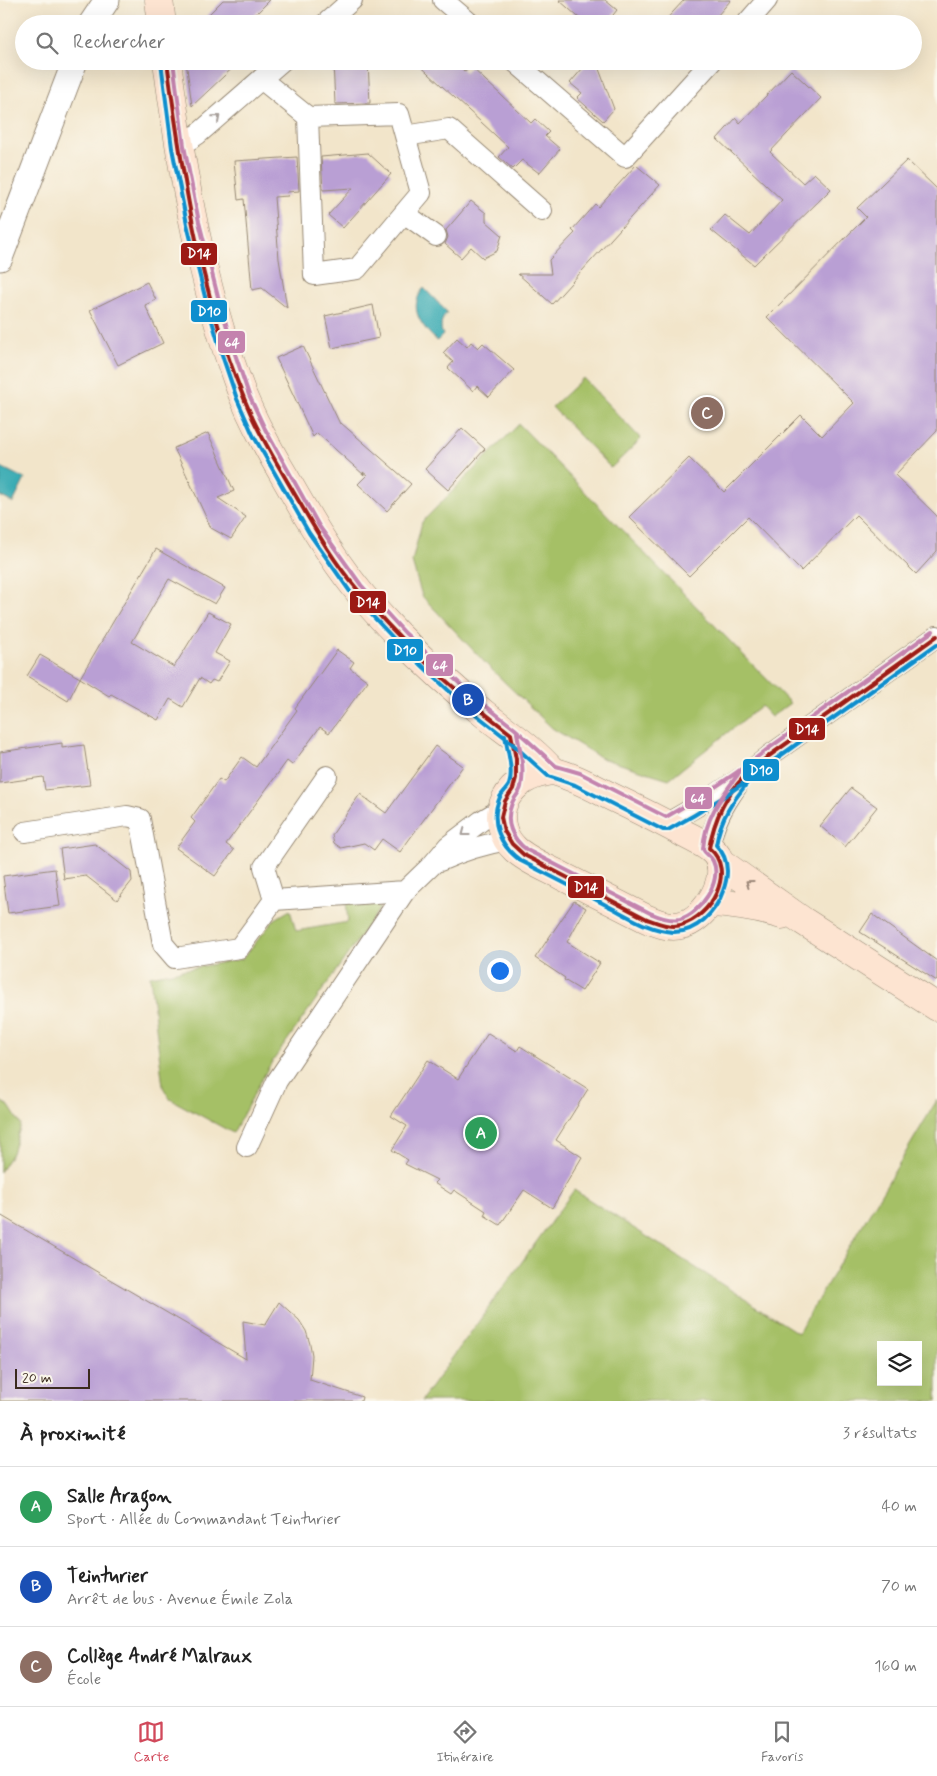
<!DOCTYPE html>
<html lang="fr">
<meta charset="utf-8">
<style>
:root{--surface:#fff;--page:#f2f2f2;--text:#222;--muted:#767676;--line:#e0e0e0;--accent:#d1495b}
body{margin:0;font-family:Mynerve,sans-serif;background:var(--page);color:var(--text)}
.controls{position:absolute;right:15px;bottom:15px;display:grid;overflow:hidden;border-radius:0px;box-shadow:0 5px 20px #0002}
.controls button{width:45px;height:45px;display:grid;place-items:center;padding:0;border:0;border-bottom:1px solid var(--line);background:var(--surface);color:var(--text);font:25px sans-serif}
.scale{position:absolute;left:15px;bottom:12px;width:75px;box-sizing:border-box;padding-left:5px;border:2px solid #3b2a1e;border-top:0;font-size:14px;line-height:18px;white-space:nowrap;color:#3b2a1e;-webkit-text-stroke:4px #fbf7ec;paint-order:stroke}
.you{position:absolute;left:499px;top:970px;width:18px;height:18px;margin:-12px;border:4px solid #fff;border-radius:50%;background:#1a73e8;box-shadow:0 0 0 8px #1a73e833}
.badge{display:grid;place-items:center;width:32px;height:32px;border-radius:50%;background:var(--accent);color:#fff;font-size:16px;font-weight:700}
.pin{position:absolute;translate:-50% -50%;border:2px solid #fff;box-shadow:0 1px 5px #0006}
.list{margin:0;padding:0;list-style:none}
h2{display:flex;justify-content:space-between;align-items:center;height:65px;margin:0;padding:0 20px;font-size:21px}
h2 small{font-size:16px;font-weight:400;color:var(--muted)}
.list li{display:grid;grid-template-columns:32px 1fr auto;gap:15px;align-items:center;box-sizing:border-box;height:80px;padding:0 20px;border-top:1px solid var(--line)}
.list b{display:block;font-size:19px;white-space:nowrap}
.list p{margin:0;font-size:16px;white-space:nowrap;color:var(--muted)}
.list em{font-size:16px;font-style:normal;color:var(--muted)}
.icon{flex:none;width:28px;height:28px;fill:none;stroke:currentColor;stroke-width:2;stroke-linecap:round;stroke-linejoin:round}
.map{position:relative;flex:none;width:937px;height:1401px;overflow:hidden}
.search{position:absolute;background:var(--surface);box-shadow:0 5px 20px #0002;left:15px;right:15px;top:15px;height:55px;display:flex;align-items:center;gap:12px;box-sizing:border-box;padding:0 18px;border-radius:28px;color:var(--muted);font-size:19px}
.sheet{height:305px;background:var(--surface)}
nav{display:flex;justify-content:space-around;align-items:center;box-sizing:border-box;height:70px;border-top:1px solid var(--line);background:var(--surface);font-size:14px;color:var(--muted)}
nav a{display:grid;justify-items:center;gap:2px}
nav .on{color:var(--accent)}
.map>svg:first-child{display:block}
.green{fill:#a5c066;stroke:#707542;fill-rule:evenodd}
.water{fill:#3bacb4;stroke:#3b6b69}
.building{fill:#b99fd4}
.lines{fill:none;stroke-linecap:round;stroke-linejoin:round}
.minor-casing{stroke:#968874;stroke-width:22}
.tertiary-casing{stroke:#968874;stroke-width:27}
.secondary-casing{stroke:#968874;stroke-width:29}
.minor{stroke:#fff;stroke-width:20}
.tertiary{stroke:#fff;stroke-width:25}
.secondary{stroke:#fde4d1;stroke-width:28}
.bus-1-casing{stroke:#fbf7ec;stroke-width:8}
.bus-2-casing{stroke:#fbf7ec;stroke-width:8}
.bus-3-casing{stroke:#fbf7ec;stroke-width:8}
.bus-1{stroke:#9c1a15;stroke-width:4}
.bus-2{stroke:#0e8ece;stroke-width:4}
.bus-3{stroke:#c483ae;stroke-width:4}
.oneway{stroke:#a79f9a}
.oneway2{stroke:#9c8778}
.line-badge{stroke:#fbf7ec;stroke-width:2}
.badge-label{font-size:14px;text-anchor:middle;font-weight:bold;fill:#fff}
</style>
<div class="map">
<svg width="937" height="1401" viewBox="0 0 937 1401">
<rect width="100%" height="100%" fill="#fbf7ec"/>
<filter id="ink" filterUnits="userSpaceOnUse"><feTurbulence type="fractalNoise" baseFrequency=".02" numOctaves="2"/><feDisplacementMap in="SourceGraphic" scale="10" xChannelSelector="R" yChannelSelector="G"/><feConvolveMatrix kernelMatrix="1 2 1 2 8 2 1 2 1" color-interpolation-filters="sRGB"/></filter>
<filter id="wash" filterUnits="userSpaceOnUse"><feTurbulence type="fractalNoise" baseFrequency=".0096" numOctaves="4" result="noise"/><feDisplacementMap in="SourceGraphic" scale="20" xChannelSelector="R" yChannelSelector="G"/><feGaussianBlur stdDeviation="1.12" result="paint"/><feColorMatrix in="noise" values="0 0 0 0 0 0 0 0 0 0 0 0 0 0 0 0 0 1.4 0 .05"/><feComposite in="paint" operator="in"/></filter>
<g filter="url(#wash)">
<rect width="100%" height="100%" fill="#f2e5ca"/>
<path class="green" d="M 583,378 L 641,439 L 611,468 L 552,407 Z
M 519,424 L 790,703 L 771,717 L 761,706 L 669,779 L 601,758 L 552,728 L 489,667 L 422,596 L 412,562 L 422,522 Z
M 373,899 L 380,908 L 268,1068 L 233,1133 L 170,1099 L 163,1087 L 150,976 L 242,959 L 275,919 L 290,910 L 296,931 L 348,922 L 346,901 Z
M 937,1100 L 937,1401 L 421,1401 L 574,1190 L 798,1333 ZM 881,1345 L 918,1345 L 918,1382 L 881,1382 Z
M 0,1101 L 9,1106 L 21,1125 L 12,1153 L 0,1172 Z"/>
<path class="water" d="M 424,288 L 447,312 C 442,318 439,327 443,335 L 437,341 C 421,326 407,307 424,288 Z
M 1,467 L 25,479 L 13,503 L 0,496 Z"/>
<g id="blocks">
<path class="building" d="M 223,0 L 270,0 L 246,24 L 199,24 Z
M 559,0 L 605,0 L 617,10 L 606,24 L 586,24 Z
M 684,0 L 731,0 L 710,24 L 662,24 Z
M 186,61 L 240,61 L 192,106 Z
M 333,61 L 368,61 L 370,103 L 335,104 Z
M 415,61 L 454,61 L 465,72 L 471,67 L 531,123 L 535,119 L 549,132 L 545,136 L 560,149 L 539,173 L 522,160 L 513,169 L 499,157 L 508,147 Z
M 589,61 L 596,61 L 614,109 L 603,121 L 577,98 L 582,93 L 570,83 Z
M 791,70 L 821,98 L 770,152 L 803,183 L 814,173 L 831,189 L 754,265 L 711,230 L 725,215 L 750,235 L 782,200 L 717,139 L 736,118 L 740,123 Z
M 368,153 L 391,174 L 343,228 L 328,215 L 353,188 L 323,190 L 321,157 Z
M 297,157 L 299,191 L 287,192 L 288,196 L 274,197 L 279,259 L 287,308 L 262,288 L 252,290 L 244,199 L 238,200 L 234,161 Z
M 907,160 L 937,189 L 937,431 L 895,475 L 937,516 L 937,551 L 916,574 L 856,515 L 801,571 L 748,517 L 689,576 L 629,517 L 689,458 L 724,492 L 801,415 L 822,436 L 854,403 L 767,317 L 866,217 L 857,208 Z
M 636,165 L 660,185 L 552,304 L 518,274 L 551,274 L 549,260 L 575,233 L 572,230 L 595,204 L 598,207 Z
M 471,201 L 486,213 L 486,221 L 502,235 L 497,251 L 483,258 L 471,247 L 461,258 L 445,244 L 448,237 L 446,230 Z
M 147,282 L 156,300 L 145,305 L 163,343 L 118,365 L 90,310 Z
M 373,305 L 379,338 L 332,348 L 325,316 Z
M 457,338 L 467,347 L 471,342 L 478,348 L 483,343 L 514,370 L 489,397 L 477,386 L 473,391 L 448,368 L 453,362 L 443,353 Z
M 303,346 L 340,424 L 341,423 L 411,484 L 387,511 L 358,484 L 367,475 L 363,472 L 364,475 L 317,433 L 313,437 L 276,358 Z
M 462,428 L 485,449 L 448,490 L 425,469 Z
M 208,433 L 234,491 L 218,498 L 246,517 L 231,539 L 211,528 L 174,448 Z
M 156,549 L 225,588 L 215,604 L 169,579 L 132,642 L 174,667 L 208,612 L 231,624 L 215,653 L 230,661 L 217,682 L 212,680 L 209,684 L 200,678 L 183,707 L 170,699 L 158,720 L 111,694 L 109,696 L 80,678 Z
M 337,650 L 354,662 L 350,668 L 368,681 L 329,733 L 320,727 L 292,765 L 287,761 L 226,844 L 234,850 L 215,876 L 176,848 L 195,822 L 191,818 L 219,779 L 224,782 L 242,757 L 256,767 L 297,710 L 295,708 Z
M 40,655 L 80,678 L 68,701 L 27,676 Z
M 62,743 L 62,748 L 84,745 L 90,785 L 45,790 L 43,777 L 0,783 L 0,752 Z
M 435,746 L 463,766 L 400,852 L 382,839 L 374,850 L 364,843 L 341,848 L 334,843 L 332,835 L 360,794 L 386,813 Z
M 851,788 L 877,807 L 845,847 L 820,826 Z
M 95,844 L 131,872 L 132,881 L 117,900 L 86,876 L 64,879 L 60,849 Z
M 55,869 L 60,906 L 8,913 L 3,876 Z
M 574,901 L 586,908 L 567,942 L 600,963 L 582,991 L 564,980 L 565,978 L 535,958 Z
M 872,914 L 937,961 L 937,981 L 860,932 Z
M 488,1033 L 517,1051 L 520,1046 L 588,1089 L 556,1140 L 582,1157 L 552,1208 L 524,1190 L 500,1225 L 484,1215 L 486,1211 L 454,1190 L 451,1194 L 434,1183 L 437,1180 L 405,1164 L 408,1160 L 392,1150 L 407,1126 L 391,1116 L 428,1060 L 458,1079 Z
M 0,1215 L 246,1359 L 243,1321 L 265,1325 L 279,1302 L 299,1320 L 306,1331 L 310,1344 L 312,1355 L 310,1380 L 362,1397 L 361,1401 L 0,1401 Z"/>
</g>
</g>
<g filter="url(#ink)">
<use href="#blocks" fill-opacity="0" stroke="#968874" stroke-width="1"/>
<g class="lines">
<defs>
<path id="minor" d="M 443,0 L 471,24
M 325,24 L 352,0
M 746,24 L 767,0
M 514,61 L 625,157 L 712,61
M 261,79 L 308,117 L 314,275 L 357,269 L 421,193 L 399,114 L 308,117
M 405,136 L 449,129 L 542,211
M 178,147 L 198,134 L 282,61
M 404,213 L 436,236
M 666,824 L 711,798 L 744,776 L 769,756 L 937,636
M 25,832 L 127,816 L 140,819 L 163,944 L 175,958 L 239,948 L 274,900 L 405,891
M 709,848 C 713,824 723,806 737,786
M 440,861 C 462,851 485,844 508,840
M 274,900 L 264,867 L 327,776
M 247,1147 L 277,1081 L 405,891 L 432,865 L 448,846 L 481,821 L 503,808"/>
<path id="tertiary" d="M 91,24 L 107,0
M 0,258 L 75,61"/>
<path id="secondary" d="M 159,0 L 162,24
M 167,61 C 182,175 202,289 243,396 C 255,425 270,452 286,479 C 307,516 329,554 356,588 C 369,605 384,620 398,635 C 426,664 457,692 488,717 C 510,734 534,750 552,771
M 552,771 C 573,776 592,787 612,797 C 635,808 659,820 683,833 C 693,839 707,844 715,853 C 734,875 705,921 681,925 C 669,928 658,923 647,919 C 619,905 590,890 562,876 C 547,868 528,861 515,849 C 502,837 497,816 505,800 C 515,781 532,774 552,771 Z
M 720,862 L 803,921 L 937,1007
M 710,903 C 736,904 758,908 782,915"/>
</defs>
<use href="#minor" class="minor-casing"/>
<use href="#tertiary" class="tertiary-casing"/>
<use href="#secondary" class="secondary-casing"/>
<use href="#minor" class="minor"/>
<use href="#tertiary" class="tertiary"/>
<use href="#secondary" class="secondary"/>
<defs>
<path id="bus-1" d="M 167,61 C 183,182 202,307 253,419 C 266,446 282,472 297,498 C 315,529 333,561 357,589 C 401,644 455,691 511,734
M 511,734 L 516,759 L 516,778 L 513,789 L 505,801 L 501,817 L 504,831 L 512,844 L 524,855 L 647,919 C 658,923 670,928 681,925 C 711,917 737,871 709,848
M 709,848 C 714,821 725,795 745,776 C 752,768 761,762 769,756 L 937,636"/>
<path id="bus-2" d="M 161,62 L 172,148 L 187,224 L 206,301 L 223,358 L 237,399 L 253,435 L 309,533 L 351,593 L 396,641 L 464,705 L 507,739 L 548,776 L 575,785 L 663,830 L 668,830 C 705,810 740,787 773,761 L 937,644
M 505,735 C 507,750 514,770 509,785 C 507,789 502,793 500,797 C 489,822 500,846 521,861 C 549,875 578,890 606,905 C 627,915 649,931 673,932 C 696,933 716,912 723,891 C 729,875 729,858 716,845 C 721,815 734,800 752,777"/>
<path id="bus-3" d="M 173,61 L 184,146 L 199,222 L 218,297 L 235,354 L 249,395 L 265,429 L 319,526 L 361,585 L 405,633 L 472,695 L 515,729 L 556,766 L 580,773 L 666,817 C 701,797 734,776 765,751 L 933,631
M 517,733 C 520,751 525,768 521,787 C 520,793 514,797 512,803 C 504,822 512,839 527,850 L 650,913 C 659,917 670,921 680,919 C 700,914 723,881 713,861 C 711,856 705,854 703,849 C 705,816 723,795 742,769"/>
</defs>
<use href="#bus-1" class="bus-1-casing"/>
<use href="#bus-2" class="bus-2-casing"/>
<use href="#bus-3" class="bus-3-casing"/>
<use href="#bus-1" class="bus-1"/>
<use href="#bus-2" class="bus-2"/>
<use href="#bus-3" class="bus-3"/>
</g>
<defs><path id="oneway-chevron" d="M-2-3.5L2.5 0L-2 3.5" fill="none" stroke-width="1.6" stroke-linecap="round" stroke-linejoin="round" transform="scale(1.25)"/></defs>
<g class="oneway">
<use href="#oneway-chevron" transform="translate(217 118) rotate(-41)"/>
<use href="#oneway-chevron" transform="translate(465 833) rotate(143)"/>
</g>
<use class="oneway2" href="#oneway-chevron" transform="translate(749 883) rotate(-144)"/>
</g>
<g class="line-badge">
<rect x="180" y="242" width="38" height="24" rx="5" fill="#9c1a15"/>
<rect x="190" y="299" width="38" height="24" rx="5" fill="#0e8ece"/>
<rect x="217" y="330" width="29" height="24" rx="5" fill="#c483ae"/>
<rect x="349" y="590" width="38" height="24" rx="5" fill="#9c1a15"/>
<rect x="386" y="638" width="38" height="24" rx="5" fill="#0e8ece"/>
<rect x="425" y="653" width="29" height="24" rx="5" fill="#c483ae"/>
<rect x="788" y="717" width="38" height="24" rx="5" fill="#9c1a15"/>
<rect x="742" y="758" width="38" height="24" rx="5" fill="#0e8ece"/>
<rect x="684" y="786" width="29" height="24" rx="5" fill="#c483ae"/>
<rect x="567" y="875" width="38" height="24" rx="5" fill="#9c1a15"/>
</g>
<g class="badge-label">
<text x="199" y="258">D14</text>
<text x="209" y="316">D10</text>
<text x="232" y="347">64</text>
<text x="368" y="607">D14</text>
<text x="405" y="655">D10</text>
<text x="440" y="670">64</text>
<text x="807" y="734">D14</text>
<text x="761" y="775">D10</text>
<text x="698" y="803">64</text>
<text x="586" y="892">D14</text>
</g>
</svg>
<div class="controls">
<button><svg class="icon" aria-label="layers" viewBox="0 0 24 24"><path d="M12 4l9 5-9 5-9-5zM3 14l9 5 9-5"/></svg></button>
</div>
<div class="scale">20 m</div>
<div class="you"></div>
<div class="pin badge" style="left:481px;top:1133px;background:#2e9e5b">A</div>
<div class="pin badge" style="left:468px;top:700px;background:#1a4fb4">B</div>
<div class="pin badge" style="left:707px;top:413px;background:#8d6e63">C</div>
<div class="search"><svg class="icon" aria-label="search" viewBox="0 0 24 24"><circle cx="10" cy="10" r="6"/><path d="M15 15l6 6"/></svg>Rechercher</div>
</div>
<section class="sheet">
<h2>À proximité<small>3 résultats</small></h2>
<ul class="list">
<li><span class="badge" style="background:#2e9e5b">A</span><div><b>Salle Aragon</b><p>Sport · Allée du Commandant Teinturier</p></div><em>40 m</em></li>
<li><span class="badge" style="background:#1a4fb4">B</span><div><b>Teinturier</b><p>Arrêt de bus · Avenue Émile Zola</p></div><em>70 m</em></li>
<li><span class="badge" style="background:#8d6e63">C</span><div><b>Collège André Malraux</b><p>École</p></div><em>160 m</em></li>
</ul>
</section>
<nav>
<a class="on"><svg class="icon" aria-label="map" viewBox="0 0 24 24"><path d="M3 6l6-2 6 2 6-2v14l-6 2-6-2-6 2zM9 4v14M15 6v14"/></svg>Carte</a>
<a><svg class="icon" aria-label="directions" viewBox="0 0 24 24"><path d="M12 3l9 9-9 9-9-9zM9 14v-3h6M13 9l2 2-2 2"/></svg>Itinéraire</a>
<a><svg class="icon" aria-label="saved" viewBox="0 0 24 24"><path d="M7 4h10v16l-5-4-5 4z"/></svg>Favoris</a>
</nav>
